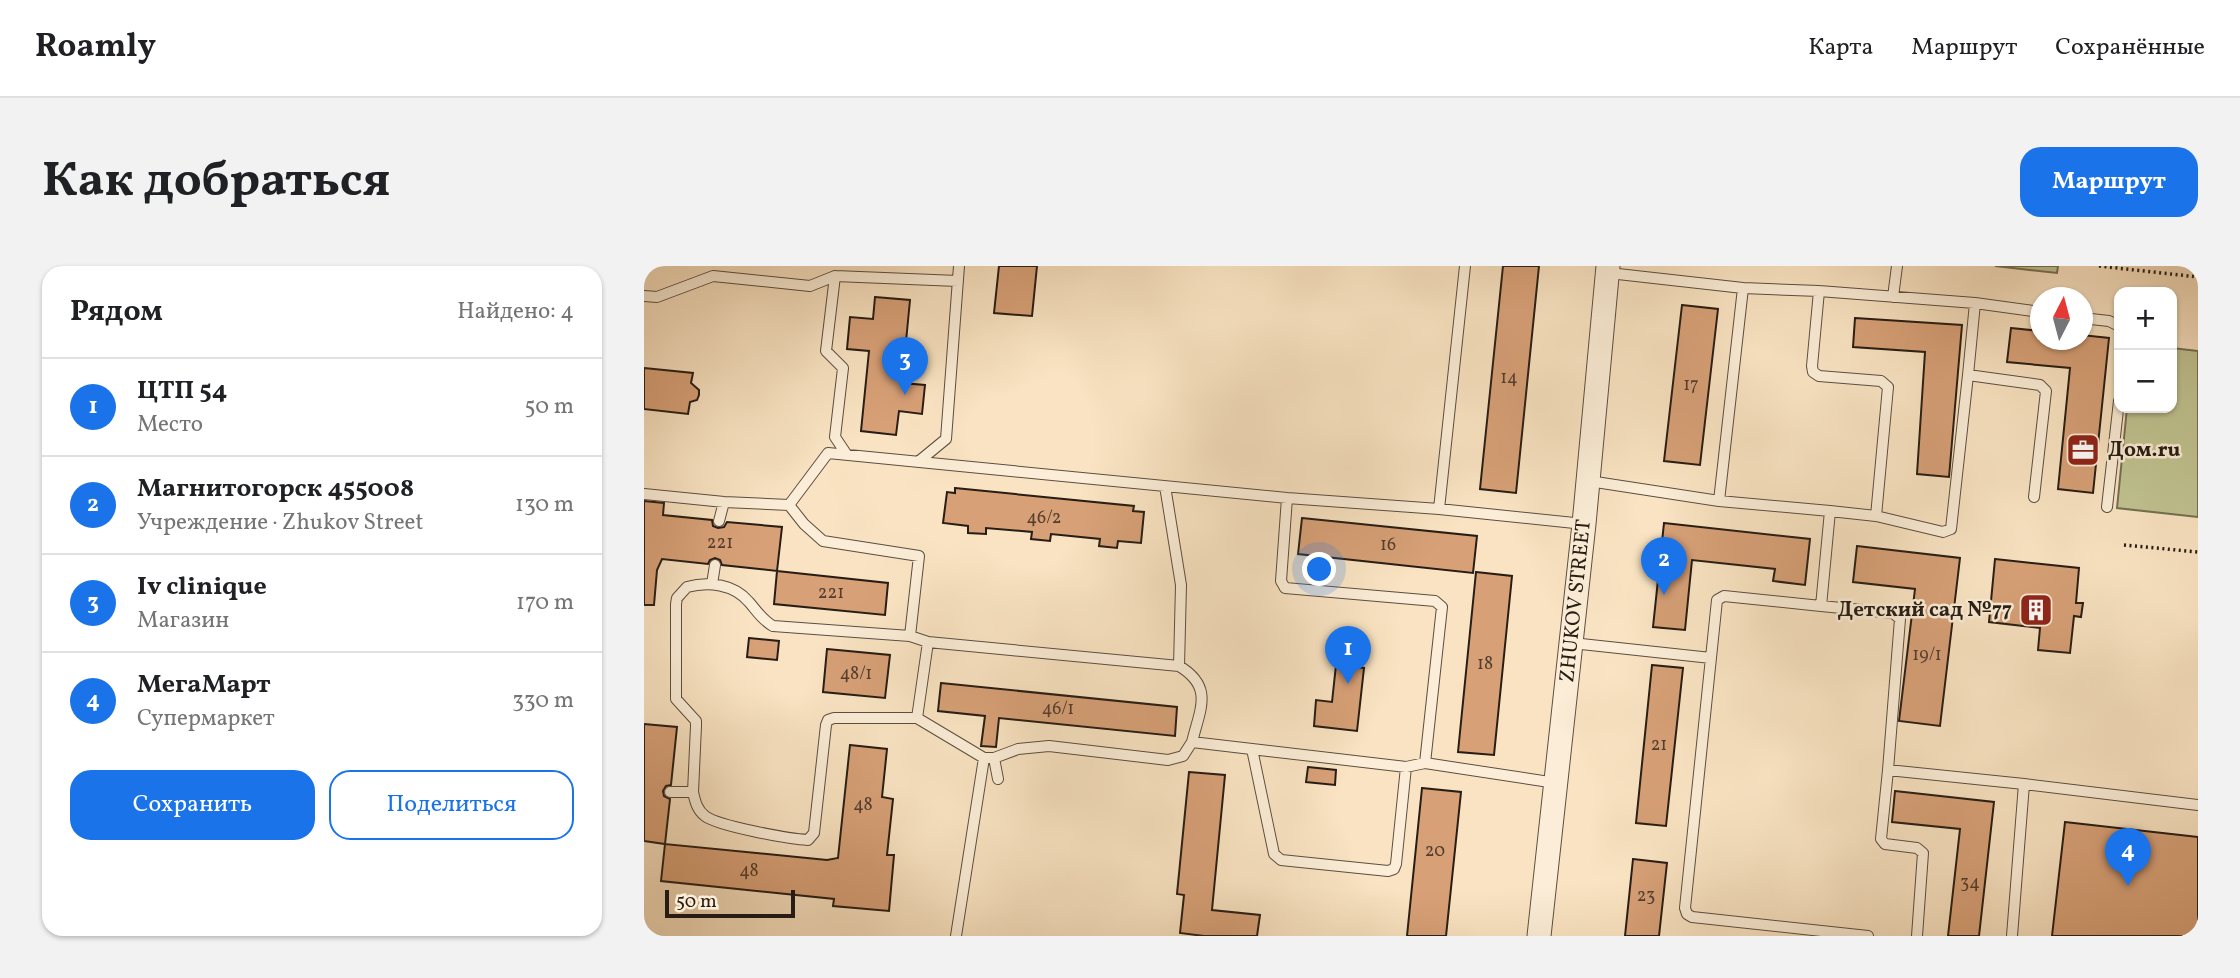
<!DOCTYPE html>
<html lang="ru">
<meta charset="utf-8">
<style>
:root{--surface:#fff;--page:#f2f2f2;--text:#202124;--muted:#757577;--line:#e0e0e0;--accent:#1a73e8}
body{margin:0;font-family:Vollkorn,serif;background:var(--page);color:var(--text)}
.controls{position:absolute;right:21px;top:21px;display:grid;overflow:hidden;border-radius:14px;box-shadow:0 2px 5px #0004}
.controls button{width:63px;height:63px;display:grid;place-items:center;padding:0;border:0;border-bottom:2px solid var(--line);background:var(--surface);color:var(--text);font:35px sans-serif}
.compass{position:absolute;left:1386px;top:21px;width:63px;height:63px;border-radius:50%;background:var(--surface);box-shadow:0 2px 5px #0004;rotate:6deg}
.scale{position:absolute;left:21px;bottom:18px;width:130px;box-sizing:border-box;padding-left:7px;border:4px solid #271d15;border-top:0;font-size:19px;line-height:24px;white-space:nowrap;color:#271d15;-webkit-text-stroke:5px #fbedd7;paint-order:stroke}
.you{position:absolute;left:676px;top:304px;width:24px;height:24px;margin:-18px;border:5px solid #fff;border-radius:50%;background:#1a73e8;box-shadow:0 0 0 10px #1a73e833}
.badge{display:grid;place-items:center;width:46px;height:46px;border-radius:50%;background:var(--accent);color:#fff;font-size:23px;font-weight:700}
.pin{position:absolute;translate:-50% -58px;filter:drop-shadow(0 2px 4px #0008)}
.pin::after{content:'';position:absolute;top:37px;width:24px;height:21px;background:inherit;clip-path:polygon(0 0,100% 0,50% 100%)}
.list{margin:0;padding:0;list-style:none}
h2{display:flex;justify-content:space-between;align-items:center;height:91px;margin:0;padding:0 28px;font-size:30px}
h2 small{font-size:23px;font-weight:400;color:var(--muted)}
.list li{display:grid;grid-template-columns:46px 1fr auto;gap:21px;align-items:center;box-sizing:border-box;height:98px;padding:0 28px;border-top:2px solid var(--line)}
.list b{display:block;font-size:26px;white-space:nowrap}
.list p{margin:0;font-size:23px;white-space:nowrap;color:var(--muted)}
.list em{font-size:23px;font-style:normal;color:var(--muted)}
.actions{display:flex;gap:14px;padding:21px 28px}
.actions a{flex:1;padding:16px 0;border:2px solid var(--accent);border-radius:21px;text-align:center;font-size:24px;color:var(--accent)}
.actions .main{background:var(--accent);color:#fff}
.map{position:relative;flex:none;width:1554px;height:670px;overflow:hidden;border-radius:21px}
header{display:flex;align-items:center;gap:42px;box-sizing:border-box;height:98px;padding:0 35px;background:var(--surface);border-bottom:2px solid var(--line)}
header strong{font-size:33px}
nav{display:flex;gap:38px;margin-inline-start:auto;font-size:24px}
.intro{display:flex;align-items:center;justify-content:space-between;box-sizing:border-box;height:168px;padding:0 42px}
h1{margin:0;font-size:49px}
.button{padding:18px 32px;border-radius:21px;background:var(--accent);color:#fff;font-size:24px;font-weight:700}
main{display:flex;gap:42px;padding:0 42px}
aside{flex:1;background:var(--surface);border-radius:21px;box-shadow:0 2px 5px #0004}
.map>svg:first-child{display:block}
.green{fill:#c0c391;stroke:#747053;stroke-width:2}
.building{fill:#d7a077;stroke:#271d15;stroke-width:2}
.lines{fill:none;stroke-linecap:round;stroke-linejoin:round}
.service-casing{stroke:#5c4e40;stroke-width:12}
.tertiary-casing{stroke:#5c4e40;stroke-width:25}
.path{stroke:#271d15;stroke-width:3.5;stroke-dasharray:2 3.5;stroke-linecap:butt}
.service{stroke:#fbedd7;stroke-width:10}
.tertiary{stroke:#fbedd7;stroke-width:23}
.labels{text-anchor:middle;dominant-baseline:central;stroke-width:5;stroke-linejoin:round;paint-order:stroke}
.number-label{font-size:18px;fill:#533e2e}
.poi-label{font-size:21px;font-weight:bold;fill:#271d15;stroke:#fbedd7;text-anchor:start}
.street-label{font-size:21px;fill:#271d15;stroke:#fbedd7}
</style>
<header>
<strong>Roamly</strong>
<nav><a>Карта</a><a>Маршрут</a><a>Сохранённые</a></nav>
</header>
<div class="intro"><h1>Как добраться</h1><a class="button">Маршрут</a></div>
<main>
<aside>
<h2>Рядом<small>Найдено: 4</small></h2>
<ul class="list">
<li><span class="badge">1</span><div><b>ЦТП 54</b><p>Место</p></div><em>50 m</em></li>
<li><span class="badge">2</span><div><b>Магнитогорск 455008</b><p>Учреждение · Zhukov Street</p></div><em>130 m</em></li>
<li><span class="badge">3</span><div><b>Iv clinique</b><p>Магазин</p></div><em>170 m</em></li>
<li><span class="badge">4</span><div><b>МегаМарт</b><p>Супермаркет</p></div><em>330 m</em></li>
</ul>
<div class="actions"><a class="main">Сохранить</a><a>Поделиться</a></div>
</aside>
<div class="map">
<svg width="1554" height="670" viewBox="0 0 1554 670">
<rect width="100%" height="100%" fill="#f9e3c2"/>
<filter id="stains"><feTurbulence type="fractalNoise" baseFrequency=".00286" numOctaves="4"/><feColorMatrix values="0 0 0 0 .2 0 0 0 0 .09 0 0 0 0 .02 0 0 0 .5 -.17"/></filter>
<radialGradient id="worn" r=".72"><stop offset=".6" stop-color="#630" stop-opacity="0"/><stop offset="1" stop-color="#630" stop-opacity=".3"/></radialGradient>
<path class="green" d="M 1351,0 L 1414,0 L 1413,7 Z
M 1528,82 L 1554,85 L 1554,251 L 1473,242 L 1483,142 L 1528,142 Z"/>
<path class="building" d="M 355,0 L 393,0 L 388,50 L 350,47 Z
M 859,0 L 895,0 L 872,227 L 836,223 Z
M 231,31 L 266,34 L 258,117 L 281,119 L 278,148 L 255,145 L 252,169 L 217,165 L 225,85 L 203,83 L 206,51 L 229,53 Z
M 1038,39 L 1074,43 L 1056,199 L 1020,195 Z
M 1211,52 L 1318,59 L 1305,211 L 1273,208 L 1281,86 L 1209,81 Z
M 1367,62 L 1396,65 L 1396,74 L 1438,74 L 1438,69 L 1465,72 L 1449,227 L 1414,223 L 1426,102 L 1363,96 Z
M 0,102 L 49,107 L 47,117 L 55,124 L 55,129 L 53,134 L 46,136 L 44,148 L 0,143 Z
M 311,222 L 490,240 L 489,245 L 500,246 L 497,277 L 474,275 L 473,282 L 455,280 L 456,273 L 407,268 L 406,275 L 387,273 L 388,266 L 342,262 L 342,268 L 324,267 L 324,260 L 299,257 L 303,226 L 311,227 Z
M 0,235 L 20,237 L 19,249 L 68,254 L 69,260 L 74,262 L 80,261 L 83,256 L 138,261 L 133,305 L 78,299 L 76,294 L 71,292 L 66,294 L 64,298 L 18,293 L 13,304 L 10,339 L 0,339 Z
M 658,252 L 833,270 L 829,307 L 654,288 Z
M 1020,257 L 1166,273 L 1161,319 L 1129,315 L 1131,303 L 1048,294 L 1041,364 L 1009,361 Z
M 1213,280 L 1316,292 L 1296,460 L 1255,455 L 1271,323 L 1209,316 Z
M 1351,293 L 1435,302 L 1432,337 L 1439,337 L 1437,351 L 1430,350 L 1426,387 L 1394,384 L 1396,362 L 1345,356 Z
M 133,305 L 244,317 L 241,349 L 130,338 Z
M 832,306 L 868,310 L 850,489 L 814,486 Z
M 105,372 L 135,375 L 133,394 L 103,391 Z
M 183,383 L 246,389 L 241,432 L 179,426 Z
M 692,399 L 720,402 L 713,465 L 670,460 L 672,434 L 688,436 Z
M 1008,399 L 1039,402 L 1022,560 L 992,557 Z
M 297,417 L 533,441 L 531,470 L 355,452 L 352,481 L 337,480 L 341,450 L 294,445 Z
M 0,458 L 33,461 L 27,519 L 22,520 L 19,525 L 20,530 L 26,533 L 21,578 L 0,575 Z
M 206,479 L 243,483 L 238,531 L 249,533 L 243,589 L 250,589 L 245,645 L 189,640 L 190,633 L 17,615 L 21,578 L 183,594 L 194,592 Z
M 664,501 L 692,504 L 691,519 L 662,516 Z
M 545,506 L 581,509 L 568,644 L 616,649 L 613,670 L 560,670 L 536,667 L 540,629 L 533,628 Z
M 778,522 L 817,526 L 802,670 L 763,670 Z
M 1251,525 L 1350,536 L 1335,670 L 1304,670 L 1316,563 L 1248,556 Z
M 1421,556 L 1554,571 L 1554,670 L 1408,670 Z
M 989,593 L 1023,597 L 1015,670 L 981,670 Z"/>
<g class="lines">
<defs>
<path id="service" d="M 821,0 L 795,243 L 940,258
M 965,7 L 1099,22 L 1075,235
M 191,10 L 182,85 L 199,102 L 191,171 L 203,189
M 1099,22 L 1175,25 L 1331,37 L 1324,109 L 1396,119 L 1402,125 L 1390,231
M 1175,25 L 1168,100 L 1169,106 L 1175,110 L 1237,115 L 1244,121 L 1232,250
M 0,30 L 13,31 L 69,10 L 166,20 L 191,10 L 314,15
M 1249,31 L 1253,0
M 1331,37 L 1396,46
M 1438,52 L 1465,55 L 1475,60
M 274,196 L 302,173 L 315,0
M 945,215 L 1075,235 L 1186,245 L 1177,340 L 1080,330 L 1073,334 L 1041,642 L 1043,648 L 1048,651 L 1224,670
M 521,220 L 537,319 L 535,400
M 0,228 L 80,236 L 145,239 L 184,187 L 643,232 L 795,243
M 643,232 L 637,315 L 641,322 L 791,335 L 798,341 L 781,497 L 912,517
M 145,239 L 160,258 L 179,275 L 275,290 L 266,370 L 284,376
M 1463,241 L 1475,135
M 1186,245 L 1232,250 L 1299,266 L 1307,263 L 1324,109
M 75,255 L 80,236
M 68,318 L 71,299
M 1177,340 L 1249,347 L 1256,353 L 1244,504
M 928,377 L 1067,392
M 273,452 L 284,376 L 535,400 C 570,421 556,443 548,476
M 608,483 L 630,588 L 637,594 L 744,605 L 750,603 L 752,598 L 762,501
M 340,492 L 350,492 L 374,483 L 405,480 L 524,494 L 539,490 L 548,476 L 762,501 L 781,497
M 350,492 L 354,513
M 1380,518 L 1554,539
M 26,526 L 49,526 C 51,535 53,544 61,550 C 74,560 145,573 164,574 L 170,567 L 182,459 L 184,454 L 190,452 L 273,452 L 340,492 L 312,670
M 49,526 L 52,460 L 52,455 L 32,433 L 32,338 L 33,332 L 43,321 C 64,315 90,318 105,336 C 113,345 118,354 129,360 L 266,370
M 1273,670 L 1279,587 L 1273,582 L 1241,578 L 1237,573 L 1244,504 L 1380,518 L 1368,670"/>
<path id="tertiary" d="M 895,670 L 940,258 L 964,0"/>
</defs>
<use href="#service" class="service-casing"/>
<use href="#tertiary" class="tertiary-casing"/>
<path class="path" d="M 1455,0 L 1554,11
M 1480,279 L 1554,286"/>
<use href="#service" class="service"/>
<use href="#tertiary" class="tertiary"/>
</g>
<defs>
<symbol id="office-square" viewBox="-11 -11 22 22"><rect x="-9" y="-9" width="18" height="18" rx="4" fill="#8f2418" stroke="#fbedd7"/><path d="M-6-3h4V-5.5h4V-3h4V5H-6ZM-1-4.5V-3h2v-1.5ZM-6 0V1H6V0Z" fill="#fff"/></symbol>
<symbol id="building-square" viewBox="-11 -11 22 22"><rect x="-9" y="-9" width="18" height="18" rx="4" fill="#8f2418" stroke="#fbedd7"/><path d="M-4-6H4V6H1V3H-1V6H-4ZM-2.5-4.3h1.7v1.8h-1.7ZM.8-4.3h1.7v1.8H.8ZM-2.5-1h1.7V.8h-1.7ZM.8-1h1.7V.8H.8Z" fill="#fff"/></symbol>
</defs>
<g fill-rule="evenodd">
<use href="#office-square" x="1420" y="165" width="38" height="38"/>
<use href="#building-square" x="1373" y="325" width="38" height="38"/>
</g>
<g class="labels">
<g class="number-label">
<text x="865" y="112">14</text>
<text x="1047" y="119">17</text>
<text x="400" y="252">46/2</text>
<text x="76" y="277">221</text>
<text x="744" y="279">16</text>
<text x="187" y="327">221</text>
<text x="1283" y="389">19/1</text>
<text x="841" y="398">18</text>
<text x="212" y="408">48/1</text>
<text x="414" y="443">46/1</text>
<text x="1015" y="479">21</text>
<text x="219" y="539">48</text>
<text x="791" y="585">20</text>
<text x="105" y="605">48</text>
<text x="1326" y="617">34</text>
<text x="1002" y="630">23</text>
</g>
<g class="poi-label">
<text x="1464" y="184">Дом.ru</text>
<text x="1368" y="344" text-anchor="end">Детский сад №77</text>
</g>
<g class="street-label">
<text transform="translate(932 335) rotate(-84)">ZHUKOV STREET</text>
</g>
</g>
<rect width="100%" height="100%" filter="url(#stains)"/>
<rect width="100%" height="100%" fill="url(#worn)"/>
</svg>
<div class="controls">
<button>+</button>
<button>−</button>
</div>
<svg class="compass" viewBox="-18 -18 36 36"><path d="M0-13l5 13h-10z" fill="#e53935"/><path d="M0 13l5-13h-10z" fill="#757577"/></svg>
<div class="scale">50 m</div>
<div class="you"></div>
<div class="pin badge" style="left:704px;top:418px">1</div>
<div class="pin badge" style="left:1020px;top:329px">2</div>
<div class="pin badge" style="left:261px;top:129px">3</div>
<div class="pin badge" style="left:1484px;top:620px">4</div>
</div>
</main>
